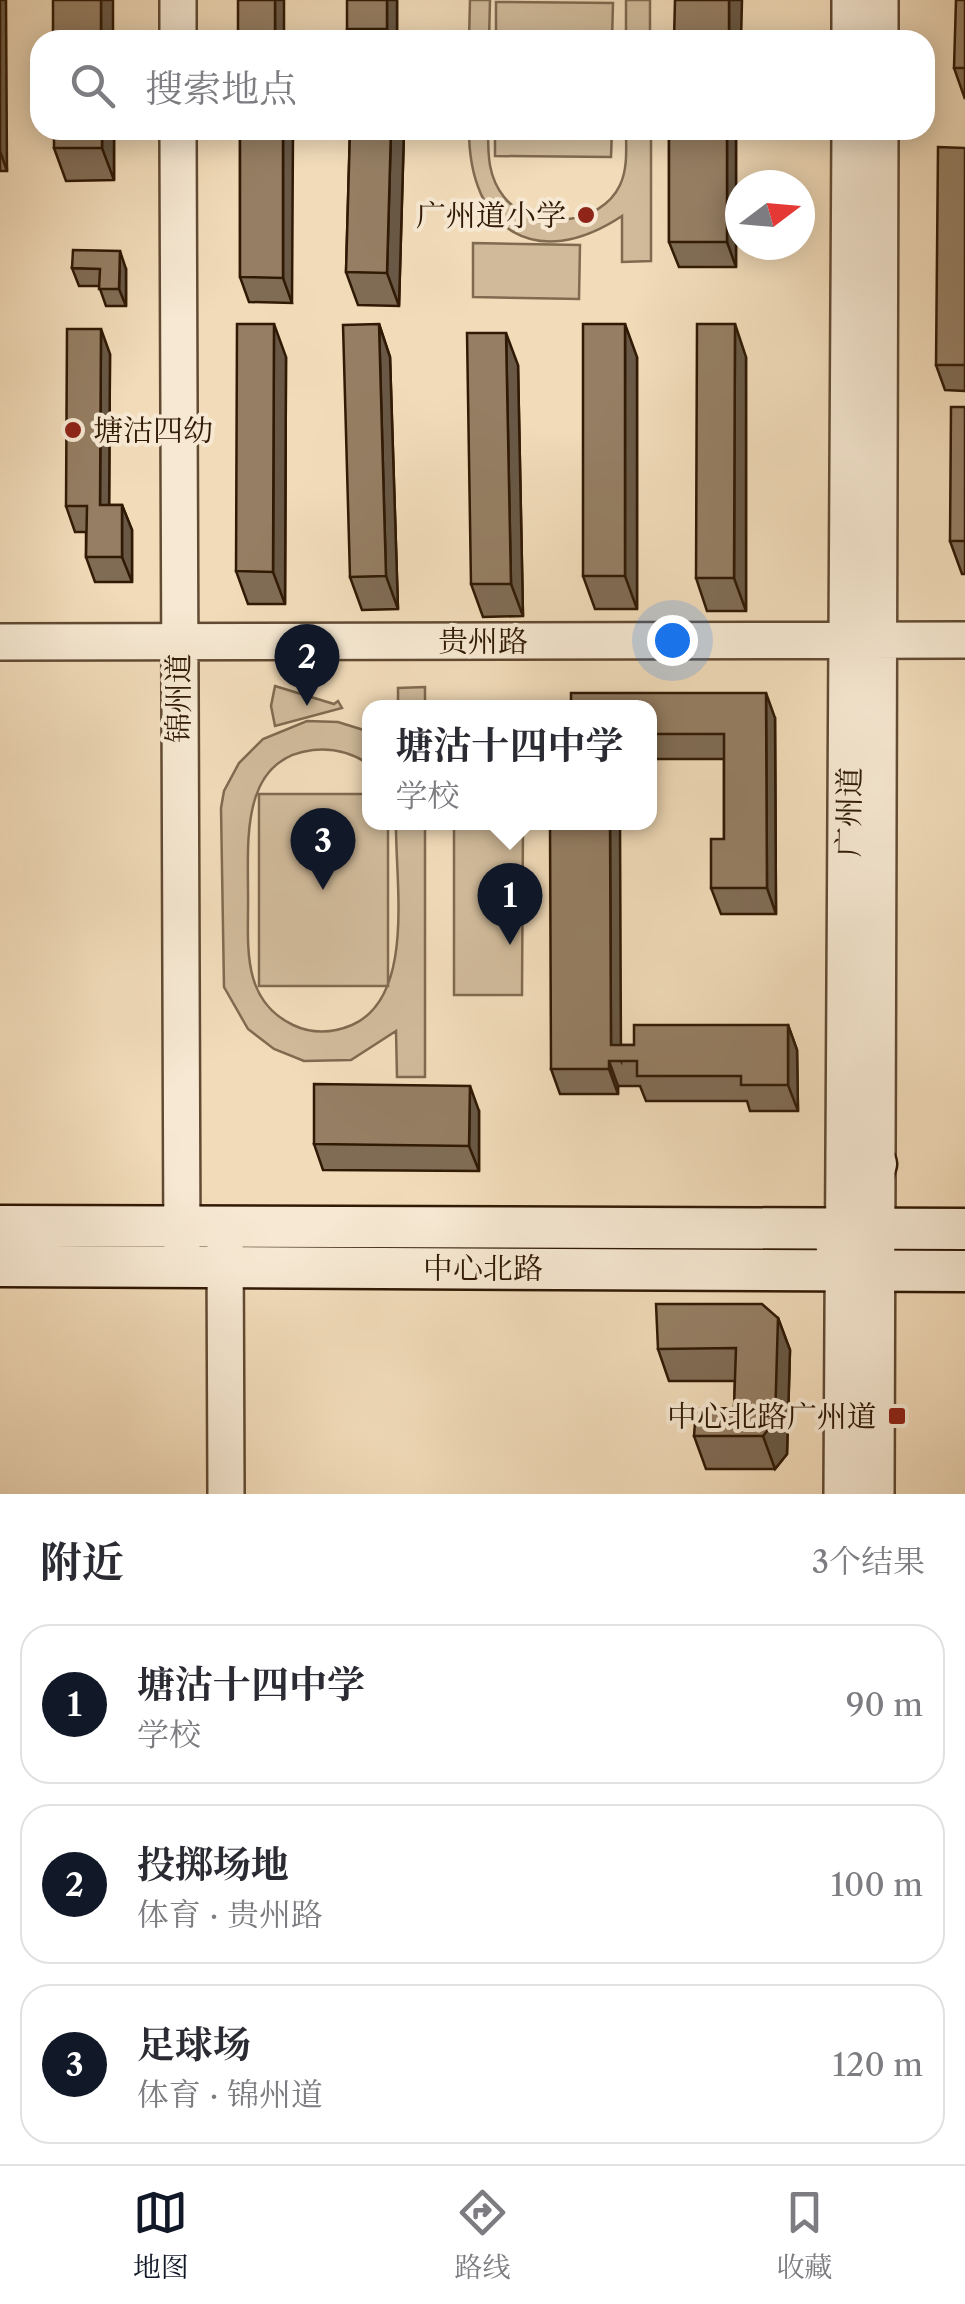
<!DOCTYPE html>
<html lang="zh">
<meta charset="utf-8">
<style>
:root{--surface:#fff;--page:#f2f2f3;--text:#2b2b33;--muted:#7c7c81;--line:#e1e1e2;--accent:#111827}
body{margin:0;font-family:"Libre Caslon Text","Noto Serif SC",serif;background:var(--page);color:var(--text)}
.compass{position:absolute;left:725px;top:170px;width:90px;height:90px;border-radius:50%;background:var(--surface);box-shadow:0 5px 25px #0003;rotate:74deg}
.you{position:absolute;left:672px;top:640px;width:35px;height:35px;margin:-25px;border:8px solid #fff;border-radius:50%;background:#1a73e8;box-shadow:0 0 0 15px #1a73e833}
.badge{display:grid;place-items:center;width:65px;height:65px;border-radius:50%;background:var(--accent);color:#fff;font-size:32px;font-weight:700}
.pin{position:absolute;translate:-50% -82px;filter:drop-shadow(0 2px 5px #0008)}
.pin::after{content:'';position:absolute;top:52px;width:35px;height:30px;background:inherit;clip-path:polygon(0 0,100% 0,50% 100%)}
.popup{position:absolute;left:362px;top:700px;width:295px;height:130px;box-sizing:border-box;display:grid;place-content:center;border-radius:20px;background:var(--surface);filter:drop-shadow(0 2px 8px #0005);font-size:32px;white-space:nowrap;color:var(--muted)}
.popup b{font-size:38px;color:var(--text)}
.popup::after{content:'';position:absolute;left:50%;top:100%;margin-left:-20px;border:20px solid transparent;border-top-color:var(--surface)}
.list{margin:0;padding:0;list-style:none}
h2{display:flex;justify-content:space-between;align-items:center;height:130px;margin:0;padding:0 40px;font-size:42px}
h2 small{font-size:32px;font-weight:400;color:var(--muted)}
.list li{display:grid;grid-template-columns:65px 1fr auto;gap:30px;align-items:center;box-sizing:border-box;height:160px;margin:0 20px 20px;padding:0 20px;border:2px solid var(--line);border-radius:30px}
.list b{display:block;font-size:38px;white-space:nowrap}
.list p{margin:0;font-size:32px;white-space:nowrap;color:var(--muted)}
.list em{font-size:32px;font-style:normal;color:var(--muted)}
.icon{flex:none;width:55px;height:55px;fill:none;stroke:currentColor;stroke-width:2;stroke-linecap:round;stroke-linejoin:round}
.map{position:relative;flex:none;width:965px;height:1494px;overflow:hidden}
.search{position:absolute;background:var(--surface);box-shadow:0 5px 25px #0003;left:30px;right:30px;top:30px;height:110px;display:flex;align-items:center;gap:25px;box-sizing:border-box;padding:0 35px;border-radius:30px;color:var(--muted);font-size:38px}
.sheet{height:670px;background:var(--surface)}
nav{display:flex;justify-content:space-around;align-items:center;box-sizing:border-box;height:140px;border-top:2px solid var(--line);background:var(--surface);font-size:28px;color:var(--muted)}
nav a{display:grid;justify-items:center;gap:5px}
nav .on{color:var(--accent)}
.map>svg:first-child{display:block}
.garden{fill:#d0ba9a;stroke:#806a50;stroke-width:2.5}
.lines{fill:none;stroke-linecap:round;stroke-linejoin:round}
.tertiary-casing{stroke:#614a32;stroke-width:40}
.secondary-casing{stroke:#311a05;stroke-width:45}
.tertiary{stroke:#f6e8d2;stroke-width:35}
.secondary{stroke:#f6e8d2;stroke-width:40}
.wall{fill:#806c55;stroke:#311a05;stroke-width:2.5}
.shaded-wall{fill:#685845;stroke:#311a05;stroke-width:2.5}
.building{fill:#957e63;stroke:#311a05;stroke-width:2.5}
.poi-dot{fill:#8f2418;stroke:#f6e8d2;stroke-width:4}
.labels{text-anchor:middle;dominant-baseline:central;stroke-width:8;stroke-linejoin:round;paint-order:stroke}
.poi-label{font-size:30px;fill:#311a05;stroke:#f6e8d2;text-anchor:end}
.street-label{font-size:30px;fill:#311a05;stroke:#f6e8d2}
</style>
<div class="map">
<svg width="965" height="1494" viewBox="0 0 965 1494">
<rect width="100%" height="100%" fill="#f1dbb9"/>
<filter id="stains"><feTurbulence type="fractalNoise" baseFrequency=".002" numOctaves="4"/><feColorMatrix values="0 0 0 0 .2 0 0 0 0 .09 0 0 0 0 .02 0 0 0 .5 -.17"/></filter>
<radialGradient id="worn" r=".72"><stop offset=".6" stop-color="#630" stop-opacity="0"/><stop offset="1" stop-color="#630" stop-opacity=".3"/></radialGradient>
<path class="garden" d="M 470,0 L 490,0 L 489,40 L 469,40 Z
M 626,0 L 650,0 L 650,40 L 626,40 Z
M 496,2 L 613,3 L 612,40 L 496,40 Z
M 469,130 L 488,130 C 488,155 488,177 504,197 C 532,232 601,226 620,185 C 628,168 626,148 626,130 L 651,130 L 651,261 L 622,262 L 622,216 C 536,273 469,230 469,130 Z
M 495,130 L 612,130 L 611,157 L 495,156 Z
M 473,243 L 580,245 L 579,299 L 473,297 Z
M 275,686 L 334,704 L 338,701 L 342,708 L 275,726 L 271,706 Z
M 425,687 L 425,707 L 398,707 L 398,688 Z
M 307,721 L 338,722 L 370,732 L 370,765 C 353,753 334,748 313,750 C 241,758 248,839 248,892 C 249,942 239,999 293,1025 C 312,1034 333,1033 352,1025 C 416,997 395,881 396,823 L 425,823 L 425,1077 L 397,1077 L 396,1031 L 351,1060 L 304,1061 L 274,1049 L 248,1029 L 224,987 L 221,808 L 224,791 L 239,763 L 263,739 Z
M 259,794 L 370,794 L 370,822 L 388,823 L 388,986 L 259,986 Z
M 454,823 L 523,823 L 522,995 L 454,995 Z"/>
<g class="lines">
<defs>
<path id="tertiary" d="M 850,0 L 850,40
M 178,40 L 178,0
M 880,40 L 880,0
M 178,130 L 182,1255
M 0,642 L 965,640
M 225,1240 L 226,1494
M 842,1494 L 850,130
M 876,1494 L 880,130"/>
<path id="secondary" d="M 0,1226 L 965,1229
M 835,1241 L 859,1213 L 876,1164
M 0,1266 L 965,1271"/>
</defs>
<use href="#tertiary" class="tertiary-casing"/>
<use href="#secondary" class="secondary-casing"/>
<use href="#tertiary" class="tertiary"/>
<use href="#secondary" class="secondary"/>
</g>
<path class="wall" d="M 0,0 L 7,171 L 0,171 Z
M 397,0 L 397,40 L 351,40 L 347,29 Z
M 965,0 L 965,99 L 954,68 Z
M 114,130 L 114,180 L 66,181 L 54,148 Z
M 240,130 L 292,303 L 249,302 L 240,277 Z
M 350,130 L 404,130 L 399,306 L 358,305 L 346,272 Z
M 669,130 L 733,130 L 736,139 L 736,267 L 679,267 L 669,242 Z
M 965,148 L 965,391 L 945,390 L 936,365 Z
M 72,268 L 126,269 L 126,306 L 106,306 L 99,286 L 79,286 Z
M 379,324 L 390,357 L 398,609 L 362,610 L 350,577 Z
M 110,354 L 109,505 L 122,505 L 132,530 L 132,582 L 95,582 L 86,557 L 86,532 L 75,532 L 66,506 Z
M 286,357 L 285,604 L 248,604 L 236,571 Z
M 637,357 L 637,609 L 595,609 L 583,576 Z
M 746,357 L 746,611 L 707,611 L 696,578 Z
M 518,365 L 523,616 L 483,617 L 471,584 Z
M 965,407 L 965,574 L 962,574 L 950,541 Z
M 650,708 L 775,718 L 776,914 L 721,914 L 711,888 L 724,839 L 724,759 L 650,759 Z
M 788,1025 L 797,1050 L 798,1111 L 750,1111 L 747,1101 L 646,1101 L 640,1086 L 618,1086 L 618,1094 L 560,1094 L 551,1069 L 621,1045 L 634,1045 Z
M 479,1111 L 479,1171 L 323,1170 L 314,1144 Z
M 778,1318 L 790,1350 L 787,1454 L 775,1469 L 706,1469 L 694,1436 L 734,1408 L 735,1381 L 669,1381 L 658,1349 Z"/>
<path class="shaded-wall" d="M 0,0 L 6,0 L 7,171 L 0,151 Z
M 101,0 L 113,0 L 113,40 L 101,40 Z
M 275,0 L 284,0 L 284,40 L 275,40 Z
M 387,0 L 397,0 L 397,40 L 391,40 L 387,29 Z
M 729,0 L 742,0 L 741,40 L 729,40 Z
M 102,130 L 114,130 L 114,180 L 102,148 Z
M 283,130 L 293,130 L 292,303 L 283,278 Z
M 391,130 L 404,130 L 399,306 L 387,273 Z
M 727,130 L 733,130 L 736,139 L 736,267 L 727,242 Z
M 120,251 L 126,269 L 126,306 L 119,289 Z
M 274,324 L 286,357 L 285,604 L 273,572 Z
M 379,324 L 390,357 L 398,609 L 386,576 Z
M 625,324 L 637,357 L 637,609 L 625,576 Z
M 735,324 L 746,357 L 746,611 L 734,578 Z
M 101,329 L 110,354 L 109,531 L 100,505 Z
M 506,333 L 518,365 L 523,616 L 511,584 Z
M 122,505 L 132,530 L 132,582 L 122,557 Z
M 766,693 L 775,718 L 776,914 L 767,888 Z
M 610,822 L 620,822 L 621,1061 L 611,1045 Z
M 788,1025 L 797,1050 L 798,1111 L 788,1085 Z
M 609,1061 L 618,1086 L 618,1094 L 609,1069 Z
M 470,1086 L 479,1111 L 479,1171 L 469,1146 Z
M 778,1318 L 790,1350 L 787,1454 L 775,1469 L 763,1436 Z"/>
<path class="building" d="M 53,0 L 101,0 L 101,40 L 53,40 Z
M 238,0 L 275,0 L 275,40 L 238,40 Z
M 347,0 L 387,0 L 387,29 L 347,29 Z
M 675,0 L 729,0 L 729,40 L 674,40 Z
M 956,0 L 965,0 L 965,68 L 954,68 Z
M 54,130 L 102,130 L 102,148 L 54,148 Z
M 240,130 L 283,130 L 283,278 L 240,277 Z
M 350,130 L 391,130 L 387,273 L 346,272 Z
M 669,130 L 727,130 L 727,242 L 669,242 Z
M 938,147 L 965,148 L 965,365 L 936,365 Z
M 73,250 L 120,251 L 119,289 L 99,289 L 100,269 L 72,268 Z
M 237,324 L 274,324 L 273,572 L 236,571 Z
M 379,324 L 386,576 L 350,577 L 343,325 Z
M 583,324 L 625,324 L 625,576 L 583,576 Z
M 697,324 L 735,324 L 734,578 L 696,578 Z
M 67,329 L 101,329 L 100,505 L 122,505 L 122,557 L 86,557 L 87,506 L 66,506 Z
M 467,333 L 506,333 L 511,584 L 471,584 Z
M 951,407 L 965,407 L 965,541 L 950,541 Z
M 571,693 L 766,693 L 767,888 L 711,888 L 711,839 L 724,839 L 724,734 L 650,734 L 650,708 L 549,708 L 549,704 L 571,704 Z
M 550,822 L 610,822 L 611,1045 L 634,1045 L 634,1025 L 788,1025 L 788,1085 L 741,1085 L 741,1076 L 637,1076 L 637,1061 L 609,1061 L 609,1069 L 551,1069 Z
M 314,1084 L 470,1086 L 469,1146 L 314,1144 Z
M 656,1304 L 762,1304 L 778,1318 L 775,1421 L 763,1436 L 694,1436 L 696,1409 L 734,1408 L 736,1348 L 658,1349 Z"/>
<g class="poi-dot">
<circle cx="586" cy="215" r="10"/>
<circle cx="73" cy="430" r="10"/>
<rect x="887" y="1406" width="20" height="20" rx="5"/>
</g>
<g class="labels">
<g class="poi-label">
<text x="566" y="215">广州道小学</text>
<text x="93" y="430" text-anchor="start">塘沽四幼</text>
<text x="877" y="1416">中心北路广州道</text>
</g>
<g class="street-label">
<text x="483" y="641">贵州路</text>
<text transform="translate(178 698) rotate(-90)">锦州道</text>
<text transform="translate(849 812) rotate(-89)">广州道</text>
<text x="483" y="1268">中心北路</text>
</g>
</g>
<rect width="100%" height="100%" filter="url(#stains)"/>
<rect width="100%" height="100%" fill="url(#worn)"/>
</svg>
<svg class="compass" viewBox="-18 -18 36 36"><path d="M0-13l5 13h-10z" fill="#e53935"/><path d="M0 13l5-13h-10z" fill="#7c7c81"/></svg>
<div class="you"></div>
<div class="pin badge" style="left:510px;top:945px">1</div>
<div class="popup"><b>塘沽十四中学</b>学校</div>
<div class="pin badge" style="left:307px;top:706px">2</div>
<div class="pin badge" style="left:323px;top:890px">3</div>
<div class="search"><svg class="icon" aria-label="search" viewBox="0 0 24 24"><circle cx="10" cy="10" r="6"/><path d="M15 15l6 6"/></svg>搜索地点</div>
</div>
<section class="sheet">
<h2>附近<small>3个结果</small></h2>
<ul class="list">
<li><span class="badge">1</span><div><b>塘沽十四中学</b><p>学校</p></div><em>90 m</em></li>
<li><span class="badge">2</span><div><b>投掷场地</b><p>体育 · 贵州路</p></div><em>100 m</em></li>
<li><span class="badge">3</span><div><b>足球场</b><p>体育 · 锦州道</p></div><em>120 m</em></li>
</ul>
</section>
<nav>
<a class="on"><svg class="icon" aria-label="map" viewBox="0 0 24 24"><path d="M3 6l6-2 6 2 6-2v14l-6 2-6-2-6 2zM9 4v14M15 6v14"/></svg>地图</a>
<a><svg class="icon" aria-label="directions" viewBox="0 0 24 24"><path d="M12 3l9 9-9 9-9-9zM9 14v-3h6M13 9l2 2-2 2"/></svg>路线</a>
<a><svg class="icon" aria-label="saved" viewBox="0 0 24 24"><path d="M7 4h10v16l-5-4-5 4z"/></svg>收藏</a>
</nav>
